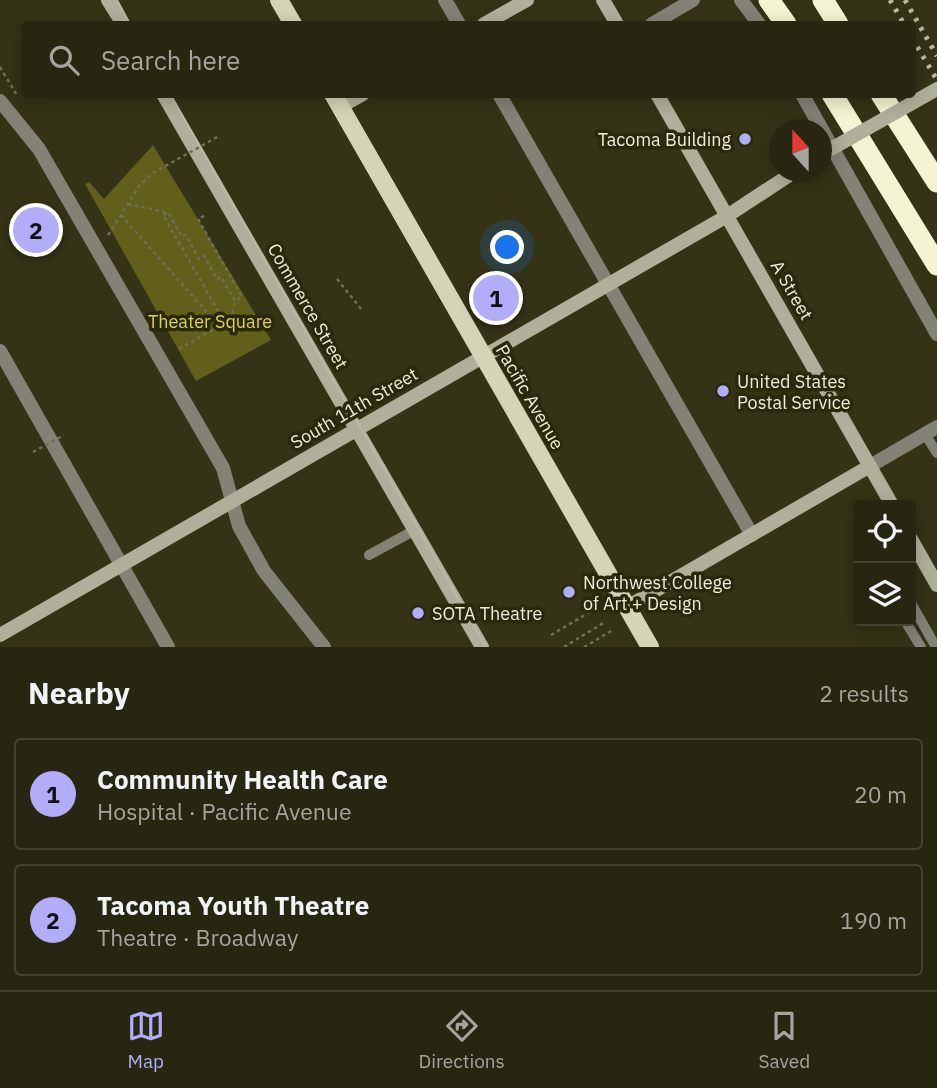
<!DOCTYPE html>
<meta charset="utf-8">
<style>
:root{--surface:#272610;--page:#33321e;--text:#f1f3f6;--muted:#a4a59f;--line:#434330;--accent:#b2adf9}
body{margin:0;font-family:"IBM Plex Sans",sans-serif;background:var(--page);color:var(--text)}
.controls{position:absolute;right:21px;bottom:21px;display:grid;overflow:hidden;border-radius:7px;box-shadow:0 4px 18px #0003}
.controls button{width:63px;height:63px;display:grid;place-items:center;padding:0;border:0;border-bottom:2px solid var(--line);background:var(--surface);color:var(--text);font:35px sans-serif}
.compass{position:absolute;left:769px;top:119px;width:63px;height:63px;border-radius:50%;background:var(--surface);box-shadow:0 4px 18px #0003;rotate:339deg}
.you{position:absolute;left:508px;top:248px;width:24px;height:24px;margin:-18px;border:5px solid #fff;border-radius:50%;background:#1a73e8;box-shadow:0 0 0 10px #1a73e833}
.badge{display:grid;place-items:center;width:46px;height:46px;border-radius:50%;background:var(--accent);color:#111;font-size:23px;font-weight:700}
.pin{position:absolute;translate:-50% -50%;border:4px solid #fff;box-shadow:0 2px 7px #0006}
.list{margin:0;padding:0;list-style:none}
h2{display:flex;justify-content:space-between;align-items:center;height:91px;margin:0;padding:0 28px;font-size:30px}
h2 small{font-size:23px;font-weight:400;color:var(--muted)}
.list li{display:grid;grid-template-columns:46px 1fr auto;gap:21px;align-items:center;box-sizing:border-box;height:112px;margin:0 14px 14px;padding:0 14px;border:2px solid var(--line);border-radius:7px}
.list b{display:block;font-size:26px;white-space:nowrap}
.list p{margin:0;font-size:23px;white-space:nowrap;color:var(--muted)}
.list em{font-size:23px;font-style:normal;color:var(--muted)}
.icon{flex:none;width:38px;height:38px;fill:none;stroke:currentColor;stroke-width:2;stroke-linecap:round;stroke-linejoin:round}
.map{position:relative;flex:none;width:937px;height:647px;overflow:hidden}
.search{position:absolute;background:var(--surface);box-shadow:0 4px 18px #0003;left:21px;right:21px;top:21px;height:77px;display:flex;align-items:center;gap:18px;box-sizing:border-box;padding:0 24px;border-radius:7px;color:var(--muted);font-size:26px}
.sheet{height:343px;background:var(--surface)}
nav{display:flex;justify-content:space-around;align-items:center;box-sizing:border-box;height:98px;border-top:2px solid var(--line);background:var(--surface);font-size:19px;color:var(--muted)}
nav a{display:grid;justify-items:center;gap:4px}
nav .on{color:var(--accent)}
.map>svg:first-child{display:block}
.green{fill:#625f1a}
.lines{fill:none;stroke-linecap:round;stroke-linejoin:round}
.path{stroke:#707057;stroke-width:2.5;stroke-dasharray:3.5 3.5;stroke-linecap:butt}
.lane{stroke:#828275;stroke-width:10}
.street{stroke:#828275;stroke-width:14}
.secondary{stroke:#b0b09a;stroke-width:14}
.primary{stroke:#d4d4b7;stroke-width:18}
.highway{stroke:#f4f4d2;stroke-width:21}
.tram{stroke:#b9b9a5;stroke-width:2}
.rail{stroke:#b9b9a5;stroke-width:5;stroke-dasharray:3.5 7;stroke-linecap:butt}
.path-bridge{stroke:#707057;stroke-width:2.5;stroke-dasharray:3.5 3.5;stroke-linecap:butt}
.secondary-bridge{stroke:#b0b09a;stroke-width:14}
.poi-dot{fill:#b2adf9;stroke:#2a290c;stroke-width:2.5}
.labels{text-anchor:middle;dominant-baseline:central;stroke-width:7;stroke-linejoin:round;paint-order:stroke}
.poi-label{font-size:18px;fill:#ededdc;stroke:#2a290c;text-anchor:start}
.street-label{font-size:18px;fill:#ededdc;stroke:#2a290c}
.park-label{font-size:18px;fill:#d9d34e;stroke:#2a290c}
</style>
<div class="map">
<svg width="937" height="647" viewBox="0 0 937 647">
<rect width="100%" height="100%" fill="#343316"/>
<path class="green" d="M 153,145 L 271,340 L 196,381 L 85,184 L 89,182 L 104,199 Z"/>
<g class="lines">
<path class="path" d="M 0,67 L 18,97
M 128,204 L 164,212
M 121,215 L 219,326 L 225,323 L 163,215 L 168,212 L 182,237 L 186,235 L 199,259 L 204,256 L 217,279 L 221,277 L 235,301 L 242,297 L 198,219 L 206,215
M 108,235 L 140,185 L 153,173
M 337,279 L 362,310
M 225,323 L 231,321 L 235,301
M 179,349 L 219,326
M 551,635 L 597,608
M 564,647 L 605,622
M 584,647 L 611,631"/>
<path class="lane" d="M 925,434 L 937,453
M 369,555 L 415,530
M 911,603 L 936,647
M 905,621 L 921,647"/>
<path class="street" d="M 445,0 L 459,24
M 741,0 L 759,24
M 652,24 L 693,0
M 499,94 L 752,535
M 802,94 L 937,334
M 0,101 L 39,149 L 223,468 L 239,526 L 264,571 L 324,647
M 0,351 L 168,647
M 870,466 L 937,427"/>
<path class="secondary" d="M 108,0 L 123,24
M 603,0 L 617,24
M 484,24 L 527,0
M 163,94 L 482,647
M 657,94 L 892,505
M 340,107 L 363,94
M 911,539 L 937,585
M 627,607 L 870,466
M 0,635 L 727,216 L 794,172"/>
<path class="primary" d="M 279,0 L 293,24
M 333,94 L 650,647"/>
<path class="highway" d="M 769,0 L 786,24
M 823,0 L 838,24
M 832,94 L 937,265
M 881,94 L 937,182"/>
<path class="tram" d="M 117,0 L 130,24
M 170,94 L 486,647"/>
<path class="rail" d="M 890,0 L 904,24
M 905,0 L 937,56
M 912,38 L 937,80"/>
<path class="path-bridge" d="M 153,173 L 219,136
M 33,452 L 64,435"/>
<path class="secondary-bridge" d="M 822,154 L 937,89"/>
</g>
<g class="poi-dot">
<circle cx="745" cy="139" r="7"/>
<circle cx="723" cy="391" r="7"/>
<circle cx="569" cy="592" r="7"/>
<circle cx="418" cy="613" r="7"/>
</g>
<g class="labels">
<g class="poi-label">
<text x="731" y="139" text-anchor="end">Tacoma Building</text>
<text x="737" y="381">United States<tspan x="737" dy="21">Postal Service</tspan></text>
<text x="583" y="582">Northwest College<tspan x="583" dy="21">of Art + Design</tspan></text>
<text x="432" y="613">SOTA Theatre</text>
</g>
<g class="street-label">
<text transform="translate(792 290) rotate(60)">A Street</text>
<text transform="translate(308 306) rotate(60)">Commerce Street</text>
<text transform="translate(530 397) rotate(60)">Pacific Avenue</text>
<text transform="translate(354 408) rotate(-30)">South 11th Street</text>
</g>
<g class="park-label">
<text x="210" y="321">Theater Square</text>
</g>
</g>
</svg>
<div class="controls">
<button><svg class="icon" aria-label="locate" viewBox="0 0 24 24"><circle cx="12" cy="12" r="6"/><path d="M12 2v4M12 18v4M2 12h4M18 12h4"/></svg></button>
<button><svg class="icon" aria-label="layers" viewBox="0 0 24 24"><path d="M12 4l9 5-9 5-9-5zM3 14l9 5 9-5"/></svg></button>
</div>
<svg class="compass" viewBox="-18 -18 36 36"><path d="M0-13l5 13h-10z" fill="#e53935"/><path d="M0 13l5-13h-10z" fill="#a4a59f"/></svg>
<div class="you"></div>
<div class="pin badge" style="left:496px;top:298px">1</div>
<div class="pin badge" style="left:36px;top:230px">2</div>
<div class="search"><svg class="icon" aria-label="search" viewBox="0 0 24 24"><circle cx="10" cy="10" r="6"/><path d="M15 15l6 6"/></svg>Search here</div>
</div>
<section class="sheet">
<h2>Nearby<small>2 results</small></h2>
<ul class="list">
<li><span class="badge">1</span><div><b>Community Health Care</b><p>Hospital · Pacific Avenue</p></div><em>20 m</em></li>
<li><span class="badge">2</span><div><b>Tacoma Youth Theatre</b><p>Theatre · Broadway</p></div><em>190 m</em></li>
</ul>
</section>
<nav>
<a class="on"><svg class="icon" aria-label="map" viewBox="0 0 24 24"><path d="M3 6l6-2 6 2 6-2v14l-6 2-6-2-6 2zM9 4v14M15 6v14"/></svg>Map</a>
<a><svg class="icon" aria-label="directions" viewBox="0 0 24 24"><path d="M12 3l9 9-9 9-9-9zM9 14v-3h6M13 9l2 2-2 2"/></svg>Directions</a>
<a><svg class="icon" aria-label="saved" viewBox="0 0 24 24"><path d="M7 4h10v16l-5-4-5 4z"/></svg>Saved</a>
</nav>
